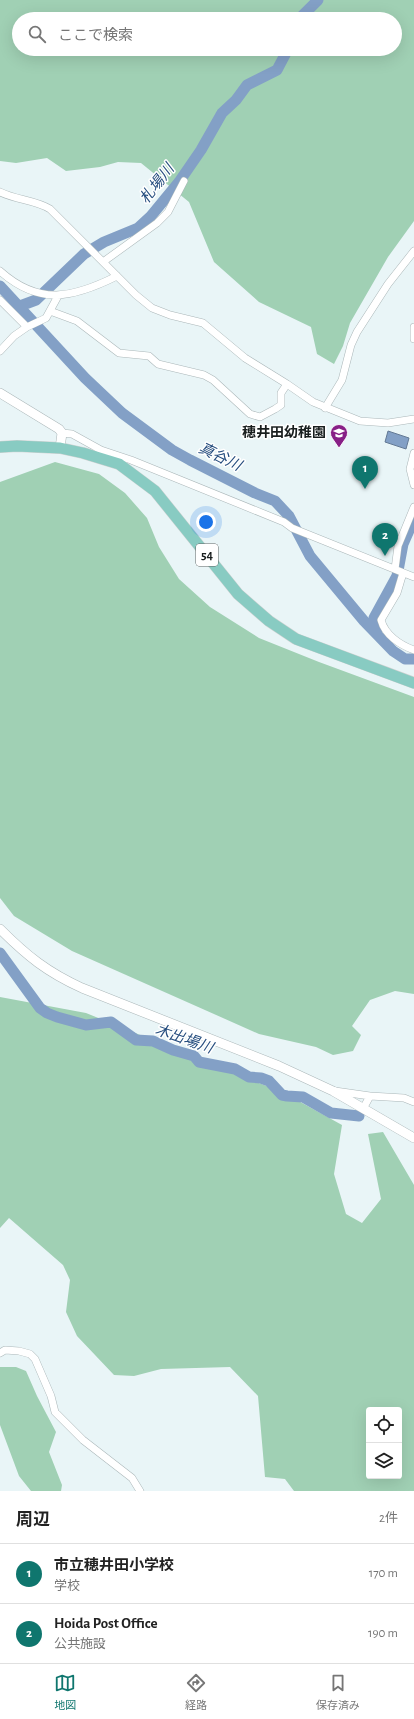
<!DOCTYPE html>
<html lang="ja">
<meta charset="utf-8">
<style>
:root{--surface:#fff;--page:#f6f6f6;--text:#222;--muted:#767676;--line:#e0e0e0;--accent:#0f766e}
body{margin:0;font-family:"Alegreya Sans","Noto Sans JP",sans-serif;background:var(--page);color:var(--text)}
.controls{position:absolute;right:12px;bottom:12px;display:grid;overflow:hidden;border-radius:4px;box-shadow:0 4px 16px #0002}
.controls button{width:36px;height:36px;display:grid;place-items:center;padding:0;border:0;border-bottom:1px solid var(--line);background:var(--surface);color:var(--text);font:20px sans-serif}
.you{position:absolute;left:206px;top:522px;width:14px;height:14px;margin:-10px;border:3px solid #fff;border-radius:50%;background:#1a73e8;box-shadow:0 0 0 6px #1a73e833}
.badge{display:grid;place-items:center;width:26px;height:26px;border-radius:50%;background:var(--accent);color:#fff;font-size:13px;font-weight:700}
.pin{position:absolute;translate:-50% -33px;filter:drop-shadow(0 1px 2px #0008)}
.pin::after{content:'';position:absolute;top:21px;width:14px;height:12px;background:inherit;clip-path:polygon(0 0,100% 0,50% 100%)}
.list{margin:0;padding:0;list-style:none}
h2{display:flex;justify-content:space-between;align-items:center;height:52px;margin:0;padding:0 16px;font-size:17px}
h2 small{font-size:13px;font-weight:400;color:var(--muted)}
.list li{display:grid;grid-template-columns:26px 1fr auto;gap:12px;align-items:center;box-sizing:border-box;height:60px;padding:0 16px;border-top:1px solid var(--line)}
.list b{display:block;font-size:15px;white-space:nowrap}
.list p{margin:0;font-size:13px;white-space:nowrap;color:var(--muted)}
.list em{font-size:13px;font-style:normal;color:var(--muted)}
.icon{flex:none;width:22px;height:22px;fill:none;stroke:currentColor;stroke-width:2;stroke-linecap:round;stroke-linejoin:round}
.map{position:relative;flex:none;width:414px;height:1491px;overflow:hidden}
.search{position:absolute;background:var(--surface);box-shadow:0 4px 16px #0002;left:12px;right:12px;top:12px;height:44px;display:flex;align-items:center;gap:10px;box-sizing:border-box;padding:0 14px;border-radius:22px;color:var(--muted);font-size:15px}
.sheet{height:172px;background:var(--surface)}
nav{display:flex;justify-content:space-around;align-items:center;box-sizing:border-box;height:56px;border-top:1px solid var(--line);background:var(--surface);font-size:11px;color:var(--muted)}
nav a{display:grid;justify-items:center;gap:2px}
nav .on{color:var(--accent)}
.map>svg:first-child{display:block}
.forest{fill:#a0d0b4;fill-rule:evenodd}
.water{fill:#83a0c6;stroke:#637994}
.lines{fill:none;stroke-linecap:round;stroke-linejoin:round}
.river{stroke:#83a0c6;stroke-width:11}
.minor-casing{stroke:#abb7b9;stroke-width:8}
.tertiary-casing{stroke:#abb7b9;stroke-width:10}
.primary-casing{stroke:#d1d2d2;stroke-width:12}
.minor{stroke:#fff;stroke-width:7}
.tertiary{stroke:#fff;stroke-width:9}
.primary{stroke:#88cbc2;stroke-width:11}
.labels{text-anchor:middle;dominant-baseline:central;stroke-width:3;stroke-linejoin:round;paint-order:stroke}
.shield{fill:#fff;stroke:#5e6262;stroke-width:1}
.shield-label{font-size:13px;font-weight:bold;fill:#191e1e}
.poi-label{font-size:14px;font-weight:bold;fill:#191e1e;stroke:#fff;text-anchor:end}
.water-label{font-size:15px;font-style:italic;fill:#264e7f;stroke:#fff}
</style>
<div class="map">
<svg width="414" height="1491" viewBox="0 0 414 1491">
<rect width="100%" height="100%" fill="#e9f5f7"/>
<path class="forest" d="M 0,0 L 414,0 L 414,221 L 388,257 L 350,323 L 343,346 L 334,364 L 317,354 L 311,327 L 259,302 L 214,262 L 189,202 L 141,163 L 118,162 L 100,167 L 66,171 L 47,158 L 16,163 L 0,161 ZM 19,19 L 395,19 L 395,49 L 19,49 Z
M 55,462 L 99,474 L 125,493 L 147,518 L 159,547 L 179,579 L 210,607 L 259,638 L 319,662 L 414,697 L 414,994 L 395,991 L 370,1000 L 352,1026 L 361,1035 L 353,1051 L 333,1055 L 316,1047 L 259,1034 L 72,951 L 14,916 L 0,898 L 0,482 Z
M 0,997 L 86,1013 L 284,1093 L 342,1125 L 334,1174 L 346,1214 L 362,1223 L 381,1199 L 368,1134 L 383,1132 L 414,1185 L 414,1491 L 294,1491 L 285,1479 L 265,1477 L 258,1396 L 230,1367 L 161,1369 L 134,1376 L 114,1375 L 77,1336 L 66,1312 L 70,1280 L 63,1265 L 9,1218 L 0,1228 ZM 369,1410 L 399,1410 L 399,1476 L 369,1476 Z
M 0,1367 L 16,1367 L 26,1371 L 37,1396 L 56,1432 L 49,1452 L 62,1485 L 61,1491 L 31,1491 L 19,1476 L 0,1425 Z"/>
<path class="water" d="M 388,431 L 409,438 L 406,449 L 385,442 Z"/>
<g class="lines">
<path class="river" d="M 299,19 L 318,0
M 0,286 L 85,378 L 122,413 L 172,450 L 190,460 L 255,493 L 275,501 L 289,516 L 310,556 L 364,621 L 393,651 L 405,659 L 414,659
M 20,306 L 36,300 L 84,254 L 104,242 L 138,228 L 151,216 L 179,182 L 201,150 L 222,113 L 236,100 L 247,85 L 277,70 L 288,49
M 377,634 L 374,618 L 397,576 L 403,544 L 414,519
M 0,953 L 40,1008 L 47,1013 L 57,1017 L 86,1025 L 111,1022 L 136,1040 L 153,1041 L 173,1050 L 194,1056 L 199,1062 L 235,1069 L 249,1077 L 261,1078 L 269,1081 L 282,1095 L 287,1096 L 303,1097 L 331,1113 L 359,1116"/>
<defs>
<path id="minor" d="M 0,192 C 16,200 35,200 50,209 L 136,295 L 152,308 L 170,315 L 203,323 L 245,358 L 287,384 L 313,402 L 360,421 L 388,423 L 414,419
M 103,262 L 157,223 L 168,212 L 184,181
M 0,271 C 39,306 73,298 117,276
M 0,300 L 27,327
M 50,311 L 77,321 L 119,353 L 149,356 L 158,364 L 204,375 L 213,380 L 250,414 L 260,417 L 275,409 L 281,405 L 281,393 L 287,384
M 414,327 L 414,339
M 0,351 L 14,336 L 27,327 L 46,318 L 58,296
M 325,408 L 342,380 L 351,345 L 357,332 L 388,284 L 414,251
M 62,433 L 72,434 L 101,450 L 131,460 L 284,522 L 292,528 L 414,577
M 414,453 L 410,469 L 414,485
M 395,569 L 398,546 L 414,507
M 403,573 L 397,593 L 381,620 C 385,635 400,645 414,650
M 335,1091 L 370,1096
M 364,1107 L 370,1096 L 404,1098 L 414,1102
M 0,1353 L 5,1350 L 19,1351 L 30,1354 L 35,1359 L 51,1396 L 55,1412 L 83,1440 L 132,1478 L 140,1491"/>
<path id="tertiary" d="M 0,393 L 59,429 L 62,433 L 60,448
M 0,929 C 27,956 47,972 82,988 L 279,1066 L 333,1091 L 414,1138"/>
<path id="primary" d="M 0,447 L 17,446 L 60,448 L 83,453 L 119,464 L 155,491 L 238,594 L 269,621 L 296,639 L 414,683"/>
</defs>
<use href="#minor" class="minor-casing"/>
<use href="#tertiary" class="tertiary-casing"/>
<use href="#primary" class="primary-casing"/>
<use href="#minor" class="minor"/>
<use href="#tertiary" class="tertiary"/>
<use href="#primary" class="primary"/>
</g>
<defs>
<symbol id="school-pin" viewBox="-11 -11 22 30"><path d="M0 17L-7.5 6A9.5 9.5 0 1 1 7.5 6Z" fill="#871f86" stroke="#fff"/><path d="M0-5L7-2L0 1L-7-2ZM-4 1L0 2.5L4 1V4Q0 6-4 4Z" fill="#fff"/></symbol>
</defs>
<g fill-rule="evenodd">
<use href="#school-pin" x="329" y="423" width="20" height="27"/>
</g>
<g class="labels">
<rect class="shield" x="196" y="544" width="22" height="22" rx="3"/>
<g class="shield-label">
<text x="207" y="555">54</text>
</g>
<g class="poi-label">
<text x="326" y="433">穂井田幼稚園</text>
</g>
<g class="water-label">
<text transform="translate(157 184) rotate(-52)">札場川</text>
<text transform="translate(220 457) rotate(26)">真谷川</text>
<text transform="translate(184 1039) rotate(19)">木出場川</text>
</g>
</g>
</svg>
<div class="controls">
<button><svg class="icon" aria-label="locate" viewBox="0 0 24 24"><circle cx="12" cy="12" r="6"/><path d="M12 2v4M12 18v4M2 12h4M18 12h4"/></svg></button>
<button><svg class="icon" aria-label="layers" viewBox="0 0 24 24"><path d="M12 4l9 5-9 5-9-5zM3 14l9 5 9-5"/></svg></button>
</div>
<div class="you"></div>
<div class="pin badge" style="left:365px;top:489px">1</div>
<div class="pin badge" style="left:385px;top:556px">2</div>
<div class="search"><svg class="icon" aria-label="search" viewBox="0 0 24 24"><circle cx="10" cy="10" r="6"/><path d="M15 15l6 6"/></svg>ここで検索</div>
</div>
<section class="sheet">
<h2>周辺<small>2件</small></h2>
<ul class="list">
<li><span class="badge">1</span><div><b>市立穂井田小学校</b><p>学校</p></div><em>170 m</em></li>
<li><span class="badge">2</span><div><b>Hoida Post Office</b><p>公共施設</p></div><em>190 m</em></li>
</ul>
</section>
<nav>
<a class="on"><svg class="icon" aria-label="map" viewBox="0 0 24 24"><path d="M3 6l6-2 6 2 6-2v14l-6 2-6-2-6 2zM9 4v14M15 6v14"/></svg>地図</a>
<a><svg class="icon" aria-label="directions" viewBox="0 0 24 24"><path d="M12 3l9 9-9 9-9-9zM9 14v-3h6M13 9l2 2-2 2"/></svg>経路</a>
<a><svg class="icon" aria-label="saved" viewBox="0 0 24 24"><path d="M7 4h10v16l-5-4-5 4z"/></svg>保存済み</a>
</nav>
